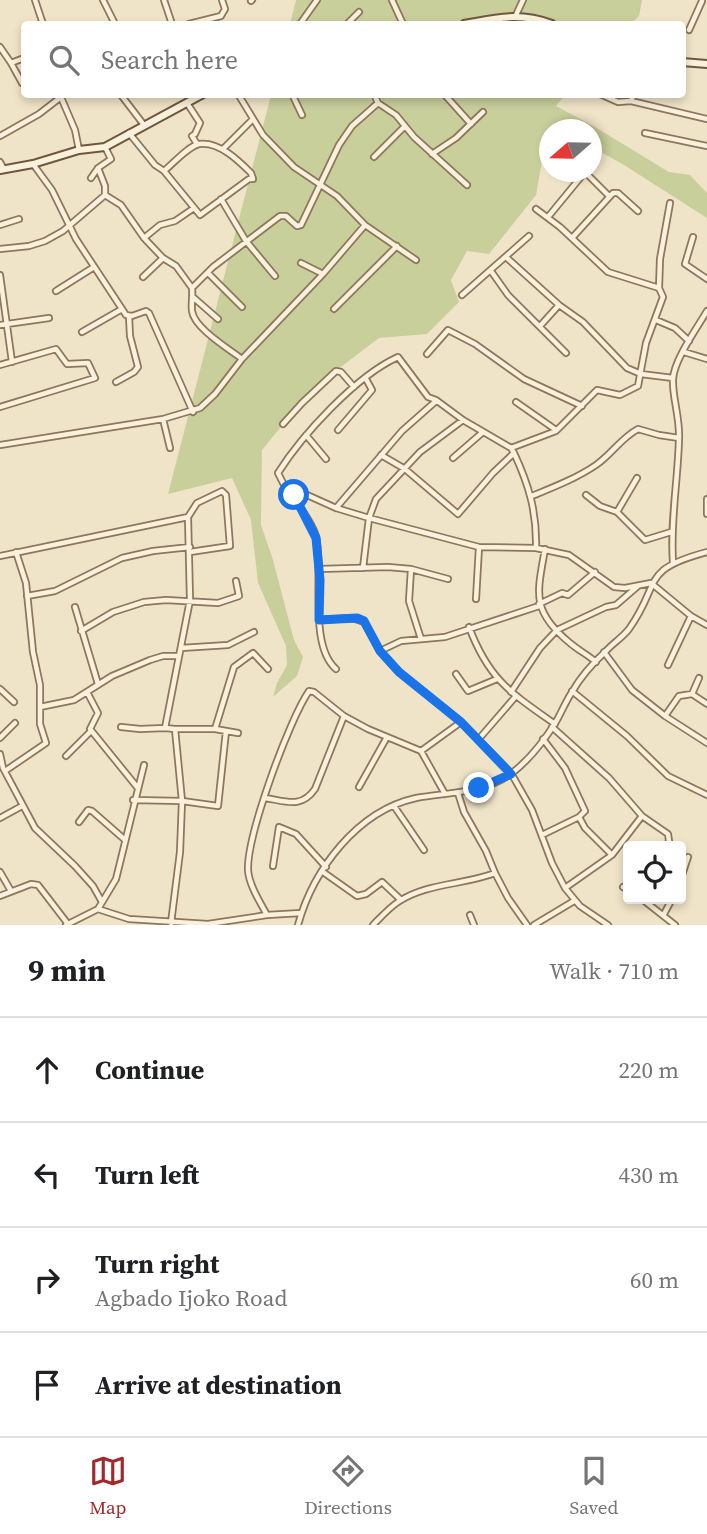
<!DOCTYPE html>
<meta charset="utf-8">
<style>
:root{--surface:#fff;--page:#f2f2f2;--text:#202124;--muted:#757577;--line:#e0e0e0;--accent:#9e2a2b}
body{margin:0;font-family:"Source Serif 4",serif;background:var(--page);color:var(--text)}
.controls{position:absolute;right:21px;bottom:21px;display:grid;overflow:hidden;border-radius:7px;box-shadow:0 4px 10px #0003}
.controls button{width:63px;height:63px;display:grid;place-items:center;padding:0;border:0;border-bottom:2px solid var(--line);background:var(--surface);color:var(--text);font:35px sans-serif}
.compass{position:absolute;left:539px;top:119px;width:63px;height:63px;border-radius:50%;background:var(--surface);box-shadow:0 4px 10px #0003;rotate:250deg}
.stop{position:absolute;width:21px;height:21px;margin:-16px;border:5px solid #1a73e8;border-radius:50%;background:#fff}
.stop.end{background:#1a73e8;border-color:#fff;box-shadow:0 2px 7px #0008}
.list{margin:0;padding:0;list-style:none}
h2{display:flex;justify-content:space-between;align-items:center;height:91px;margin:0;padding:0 28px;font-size:30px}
h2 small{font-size:23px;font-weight:400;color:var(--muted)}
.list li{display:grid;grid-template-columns:46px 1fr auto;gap:21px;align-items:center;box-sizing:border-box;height:105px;padding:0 28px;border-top:2px solid var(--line)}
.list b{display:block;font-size:26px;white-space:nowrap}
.list p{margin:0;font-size:23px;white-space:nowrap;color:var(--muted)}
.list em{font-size:23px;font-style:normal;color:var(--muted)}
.icon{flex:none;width:38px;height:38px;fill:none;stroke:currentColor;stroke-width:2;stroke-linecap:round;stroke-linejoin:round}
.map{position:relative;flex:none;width:707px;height:925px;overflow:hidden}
.search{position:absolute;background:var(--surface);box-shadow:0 4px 10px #0003;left:21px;right:21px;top:21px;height:77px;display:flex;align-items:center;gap:18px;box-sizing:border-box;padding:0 24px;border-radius:7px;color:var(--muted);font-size:26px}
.sheet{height:511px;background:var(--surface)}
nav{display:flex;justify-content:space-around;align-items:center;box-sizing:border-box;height:98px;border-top:2px solid var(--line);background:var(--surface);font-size:19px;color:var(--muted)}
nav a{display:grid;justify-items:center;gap:4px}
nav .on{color:var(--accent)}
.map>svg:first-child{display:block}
.green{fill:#c9cf9b}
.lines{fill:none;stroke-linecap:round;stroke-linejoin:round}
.street-casing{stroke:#8d765c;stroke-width:8}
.secondary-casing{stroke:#6f573f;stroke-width:10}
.street{stroke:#faf1dc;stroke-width:4.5}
.secondary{stroke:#faf1dc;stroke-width:6}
.route{stroke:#1a73e8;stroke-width:9}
</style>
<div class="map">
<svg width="707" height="925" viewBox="0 0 707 925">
<rect width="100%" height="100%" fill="#f0e4c8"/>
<path class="green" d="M 296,0 L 642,0 L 639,16 L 631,24 L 290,24 Z
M 271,95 L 565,95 L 556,106 L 595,127 L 669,172 L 690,175 L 707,193 L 707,218 L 624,165 L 592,147 L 592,130 L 550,130 L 549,138 L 546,139 L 536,195 L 489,254 L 467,251 L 451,280 L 459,302 L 427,334 L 379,338 L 312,389 L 262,450 L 261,525 L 273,560 L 294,640 L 303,657 L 297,676 L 273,697 L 277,683 L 287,665 L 286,646 L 258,583 L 251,520 L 232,478 L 168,494 Z"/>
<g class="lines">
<defs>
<path id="street" d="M 35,0 L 43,24
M 103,0 L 115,24
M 164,0 L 172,24
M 392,0 L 403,24
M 251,1 L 252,0
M 516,15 L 523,0
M 189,24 L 221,16 L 225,9 L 222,0
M 300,24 L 317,0
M 347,24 L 359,12
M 689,30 L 702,1
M 0,47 L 11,63 L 24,58
M 11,63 L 22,83
M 238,94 L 263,135 L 294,167 L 337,196 L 365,225 L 416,260
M 292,94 L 302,115
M 374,94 L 378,103
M 444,94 L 471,124
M 600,94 L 618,102 L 631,101 L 707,119
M 60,95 L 75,130 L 79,150
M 121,95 L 144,125
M 631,101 L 634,94
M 187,103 L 200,123 L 195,134 L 192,136 L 197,144
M 129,133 L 155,165 L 164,171 L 200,215 L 249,179 L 253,179 L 251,173 C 239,161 219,141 199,144 C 187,147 174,163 164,171
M 645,133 L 707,146
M 0,136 L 39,114 L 61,97
M 548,144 L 550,145
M 223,149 L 253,119
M 432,154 L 456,138 L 483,112
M 374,157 L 405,126
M 0,162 L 4,169
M 33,164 L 52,190 L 76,239 L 126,315 L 132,316 L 146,311 L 149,313 L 193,412
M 585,172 L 609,196
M 91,178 L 98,168 L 111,159 L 105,147
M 105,195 L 121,205 L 144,238 L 163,258 L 176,266 L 192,288
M 221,199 L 246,241 L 275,276
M 536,209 L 560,227 L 608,272 L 659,288
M 548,217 L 585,172
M 0,225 L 19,219
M 693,237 L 685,264 L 707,279
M 144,238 L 160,225 L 175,221 L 194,208
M 572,238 L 613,193 L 618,193 L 638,211
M 0,249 L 29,246 L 45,241 L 63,231 L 105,195 L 105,186 L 98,168
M 507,258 L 559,305 L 583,322 L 627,368 L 641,374 L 673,378
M 301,263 L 323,274
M 491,271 L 508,295 L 566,353
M 208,273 L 242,307
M 0,275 L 12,362
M 143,277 L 163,258
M 56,291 L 94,267
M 462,295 L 529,236
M 194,298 L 218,319
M 334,309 L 397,246
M 656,320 L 675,328 L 689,341
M 0,325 L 49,318
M 540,326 L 559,305
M 82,332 L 122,309
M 684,352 L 707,359
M 427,354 L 448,330 L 475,344 L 524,379 L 582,406
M 242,359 C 229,349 194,328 192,311 C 191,304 193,296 192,288 L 213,267 L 280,216 L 286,216 L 297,226 L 301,225 L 339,145 L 352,126 L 378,103 L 396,115 L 414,137 L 467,185
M 0,365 L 56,349 L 67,364 L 88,363 L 95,378 L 0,407
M 116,382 L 134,372 L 138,367 L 130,336 L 129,316
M 516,402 L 556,430
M 163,419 L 170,448
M 283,424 L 302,403 L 336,371 L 341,372 L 354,387
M 338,430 L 372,390 L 366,379
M 306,435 L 326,459
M 0,445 L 163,419 L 200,408 L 215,394 L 242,359 L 323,274 L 365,225
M 511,448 L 556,431 L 597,390 L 620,395 L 638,386 L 646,343 L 663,297 L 659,288 L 660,259 L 670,203
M 381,455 L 405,469 L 458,514 L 493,473 L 514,453
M 453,458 L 483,432
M 296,490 L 294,498 C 301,510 312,522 316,536 C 324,573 308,645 336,669
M 586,495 L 600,506 L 617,512 L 645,540 L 671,532
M 532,496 C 554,487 577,478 596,465 C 612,454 621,438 638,429 L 659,435 L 679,438
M 707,499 L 707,514
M 336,508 L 402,431 L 436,401
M 617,512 L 637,478
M 536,548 C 537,513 529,485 514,453 L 511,448 L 463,420 L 436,400 L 428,397 L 398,357 C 356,376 302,435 278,473 L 283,483 L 296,490 L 336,508 L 369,518 L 479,547 L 536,548 L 569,555 L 614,587 L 625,588 L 651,583 L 691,616 L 707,625
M 545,549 C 537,594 531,611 570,643 C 578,650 588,655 596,662
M 0,556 L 188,517
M 673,563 C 670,521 678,481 679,438 C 680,418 672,396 673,379 C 674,360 697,328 707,311
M 363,568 L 369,518 L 376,499 L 420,452 L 463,420
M 319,569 L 388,567 L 411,569 L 448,579
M 411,569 L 409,601 L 421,639
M 27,596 L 55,591 L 122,558 L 153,551 L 190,547
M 476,599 L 479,547
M 539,604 L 562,593 L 568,595 L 595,572
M 75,607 L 98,684
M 319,620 L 352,618 L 364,622 L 380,651 L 399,672 L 461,722 L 511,773 L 532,810 L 552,863 L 565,888 L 580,906 L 608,925
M 469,627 C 489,680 511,693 555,724
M 81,631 L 113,612 L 144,602 L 166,600 L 218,603 L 239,596 L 236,581
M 181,648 L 228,645 L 254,632
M 380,651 L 401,641 L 445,637 L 539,606
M 604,652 L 632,690 L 665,716 L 707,743
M 668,665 L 691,616
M 456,674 L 468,691 L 497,679
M 0,689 L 14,702
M 572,691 L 627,736 L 668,776 L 707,795
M 87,692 L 98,713 L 90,729 L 137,787
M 511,692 L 540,648 L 557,630 L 606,607 L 616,605 L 638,586
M 692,694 L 699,678
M 40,707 L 74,700 L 112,676 L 150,660 L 163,656 L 179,656
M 665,716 L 679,696 L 692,694 L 707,704
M 121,727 L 140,729 L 165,728
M 552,727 L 609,778 L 642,816 L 668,834 L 669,841 L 666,846
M 175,729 L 215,729 L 238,733
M 215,729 L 234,667 L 253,653 L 268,669
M 0,738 L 15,723
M 478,740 L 516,696
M 421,751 L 461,722
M 0,754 L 3,768 L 35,828 L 75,866 L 93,886 L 102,902
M 66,756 L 91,731
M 5,771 L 46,743 L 40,724 L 40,685 L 33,652 L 26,583 L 16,552
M 359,787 L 387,737
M 458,793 L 464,812 L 486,851 L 495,873 L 508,898 L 527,925
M 265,798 C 286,801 301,809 315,789 L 344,716
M 133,800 L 182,801 L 218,806 L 226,731
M 394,806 L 424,850
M 579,817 L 585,828 L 612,855
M 0,818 L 22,806
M 79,822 L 88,810 L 92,811 L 124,839
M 542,835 L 579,817 L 585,811 L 565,768 L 543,739
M 273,866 L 279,827 L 296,834 L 326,867
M 0,872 L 11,891
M 323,872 L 357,896 L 366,894 L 382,882 L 401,900
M 681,878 L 688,857
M 623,887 L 628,890
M 565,888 L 612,855 L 642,816
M 0,896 L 31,884 L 38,885 L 68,924
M 642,899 L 675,925
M 98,909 L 116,879 L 144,765
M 664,914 L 672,899
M 267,915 C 260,902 249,885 248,870 C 247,835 289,720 309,691 L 314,692 L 344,716 L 368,729 L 421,751 L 445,794
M 470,915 L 474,925
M 171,923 L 180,852 L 182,801 L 175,729 L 165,728 L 190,600 L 188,517 L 197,503 L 222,491 L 226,495 L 230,546 L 190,552
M 66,925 L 98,909 L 129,919 L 208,924 L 267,915 L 301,913
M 298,925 C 313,870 357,811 416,798 C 448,792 485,794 512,773 C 529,760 546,738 557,720 C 562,711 566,701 572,692 C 580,678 594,662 606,651 C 613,643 622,638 629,629 C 662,583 639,570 707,552
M 373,925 C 381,917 389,908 398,902 C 426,883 464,885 495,873
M 534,925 L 574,901"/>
<path id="secondary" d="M 464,24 C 498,18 519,12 552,24
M 682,62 L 707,64
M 0,170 L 33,164 L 79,150 L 105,147 L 203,94"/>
</defs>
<use href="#street" class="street-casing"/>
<use href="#secondary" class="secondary-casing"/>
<use href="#street" class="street"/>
<use href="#secondary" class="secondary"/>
</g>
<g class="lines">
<path class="route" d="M 294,495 L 316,538 L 320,580 L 319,620 L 357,618 L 364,621 L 380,651 L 399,672 L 461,722 L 511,774 L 479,788"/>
</g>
</svg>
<div class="controls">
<button><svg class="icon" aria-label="locate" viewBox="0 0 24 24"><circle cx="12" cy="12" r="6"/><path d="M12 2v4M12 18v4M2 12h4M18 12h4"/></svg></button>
</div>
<svg class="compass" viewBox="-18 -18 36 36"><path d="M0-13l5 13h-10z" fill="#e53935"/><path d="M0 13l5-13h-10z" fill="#757577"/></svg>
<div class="stop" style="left:294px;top:495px"></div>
<div class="stop end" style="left:479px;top:788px"></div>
<div class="search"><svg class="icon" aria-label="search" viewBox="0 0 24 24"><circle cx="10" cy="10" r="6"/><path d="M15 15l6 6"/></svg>Search here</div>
</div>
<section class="sheet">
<h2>9 min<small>Walk · 710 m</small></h2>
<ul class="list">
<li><svg class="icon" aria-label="ahead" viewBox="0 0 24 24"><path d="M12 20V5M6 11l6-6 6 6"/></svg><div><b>Continue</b></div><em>220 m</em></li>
<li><svg class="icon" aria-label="left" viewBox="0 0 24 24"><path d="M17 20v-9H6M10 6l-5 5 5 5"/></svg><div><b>Turn left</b></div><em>430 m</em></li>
<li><svg class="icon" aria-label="right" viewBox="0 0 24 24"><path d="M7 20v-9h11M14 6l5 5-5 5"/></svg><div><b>Turn right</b><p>Agbado Ijoko Road</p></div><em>60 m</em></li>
<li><svg class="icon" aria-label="arrive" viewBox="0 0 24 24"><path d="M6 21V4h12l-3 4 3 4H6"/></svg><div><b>Arrive at destination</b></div></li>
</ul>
</section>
<nav>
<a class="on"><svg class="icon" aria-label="map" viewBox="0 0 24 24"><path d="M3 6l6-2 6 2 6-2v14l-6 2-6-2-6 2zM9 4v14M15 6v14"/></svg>Map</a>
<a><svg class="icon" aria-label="directions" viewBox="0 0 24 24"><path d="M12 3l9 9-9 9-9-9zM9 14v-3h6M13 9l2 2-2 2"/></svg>Directions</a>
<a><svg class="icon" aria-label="saved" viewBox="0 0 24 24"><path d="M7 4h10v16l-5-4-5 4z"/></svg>Saved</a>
</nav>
